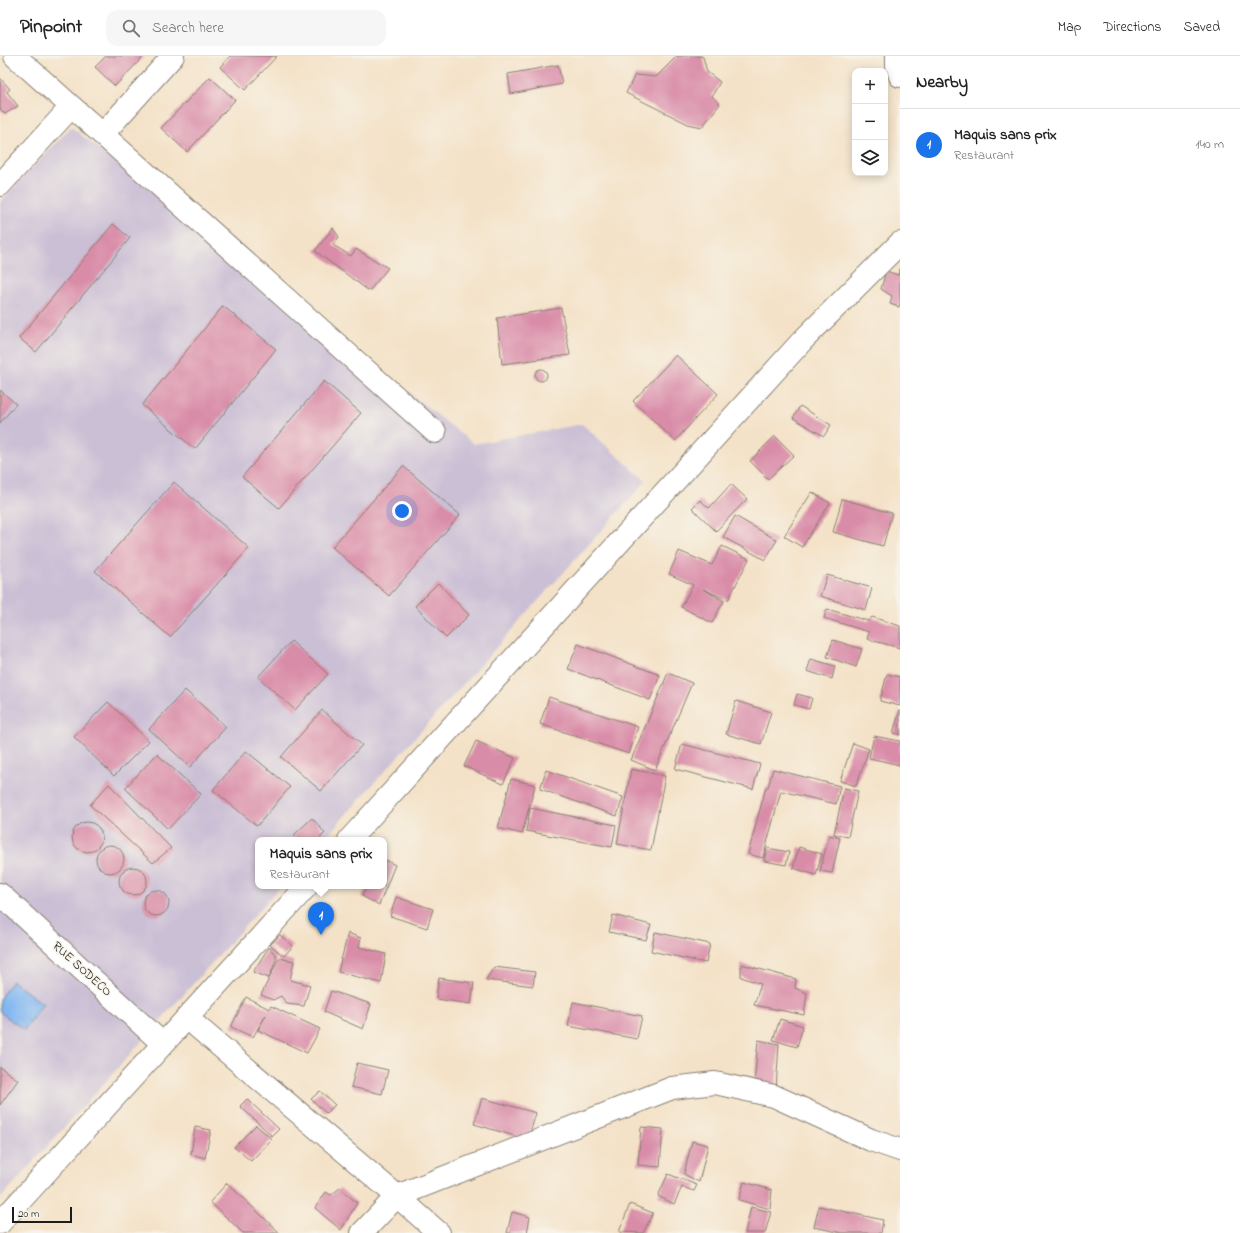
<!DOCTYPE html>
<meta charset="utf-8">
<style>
:root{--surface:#fff;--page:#f6f6f6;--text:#222;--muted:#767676;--line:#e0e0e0;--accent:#1a73e8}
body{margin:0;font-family:"Indie Flower",sans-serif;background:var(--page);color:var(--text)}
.controls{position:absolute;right:12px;top:12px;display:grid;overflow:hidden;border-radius:8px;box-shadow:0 2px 10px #0003}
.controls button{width:36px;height:36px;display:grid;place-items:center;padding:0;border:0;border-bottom:1px solid var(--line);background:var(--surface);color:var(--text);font:20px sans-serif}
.scale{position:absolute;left:12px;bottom:10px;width:60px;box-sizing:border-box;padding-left:4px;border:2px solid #1c1c1c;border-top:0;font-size:11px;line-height:14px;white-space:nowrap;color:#1c1c1c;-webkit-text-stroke:3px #f7f3e8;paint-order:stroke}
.you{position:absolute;left:402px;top:455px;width:14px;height:14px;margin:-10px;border:3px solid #fff;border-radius:50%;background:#1a73e8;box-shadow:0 0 0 6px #1a73e833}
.badge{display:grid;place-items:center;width:26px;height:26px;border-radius:50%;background:var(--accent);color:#fff;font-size:13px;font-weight:700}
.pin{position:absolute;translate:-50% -33px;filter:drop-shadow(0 1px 2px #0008)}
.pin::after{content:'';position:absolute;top:21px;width:14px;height:12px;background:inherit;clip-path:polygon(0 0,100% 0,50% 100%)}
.popup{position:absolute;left:255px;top:781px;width:132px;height:52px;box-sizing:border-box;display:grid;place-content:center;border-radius:8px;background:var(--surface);filter:drop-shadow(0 1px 3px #0005);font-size:13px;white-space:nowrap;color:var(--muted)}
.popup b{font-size:15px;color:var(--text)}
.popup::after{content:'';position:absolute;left:50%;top:100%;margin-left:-8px;border:8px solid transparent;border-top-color:var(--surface)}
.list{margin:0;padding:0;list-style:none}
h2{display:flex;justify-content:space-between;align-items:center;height:52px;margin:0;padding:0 16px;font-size:17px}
h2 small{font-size:13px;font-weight:400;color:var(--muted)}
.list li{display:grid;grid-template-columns:26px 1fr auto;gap:12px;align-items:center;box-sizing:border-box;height:72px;padding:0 16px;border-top:1px solid var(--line)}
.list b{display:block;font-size:15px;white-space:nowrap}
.list p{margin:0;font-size:13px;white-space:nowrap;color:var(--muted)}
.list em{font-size:13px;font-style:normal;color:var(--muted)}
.icon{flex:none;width:22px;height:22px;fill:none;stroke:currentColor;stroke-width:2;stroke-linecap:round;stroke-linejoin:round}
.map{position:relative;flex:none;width:900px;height:1177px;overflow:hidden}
header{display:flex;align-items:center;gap:24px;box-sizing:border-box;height:56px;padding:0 20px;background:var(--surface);border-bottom:1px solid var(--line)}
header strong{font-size:19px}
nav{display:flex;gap:22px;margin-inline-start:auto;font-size:14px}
.search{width:280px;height:36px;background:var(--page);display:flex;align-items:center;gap:10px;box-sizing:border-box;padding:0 14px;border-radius:12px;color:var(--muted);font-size:15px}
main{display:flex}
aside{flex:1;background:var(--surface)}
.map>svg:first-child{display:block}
.industrial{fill:#cbbfd5}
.water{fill:#83b7f1;stroke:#506a86}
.building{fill:#d98ca8}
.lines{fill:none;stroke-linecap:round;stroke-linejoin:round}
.street-casing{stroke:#887f72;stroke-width:24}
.street{stroke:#fff;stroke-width:22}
.labels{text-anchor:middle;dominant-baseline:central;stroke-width:3;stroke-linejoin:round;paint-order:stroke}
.street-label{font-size:13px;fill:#1c1c1c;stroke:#f7f3e8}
</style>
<header>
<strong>Pinpoint</strong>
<div class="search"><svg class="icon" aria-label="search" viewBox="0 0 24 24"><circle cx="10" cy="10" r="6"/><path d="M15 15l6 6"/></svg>Search here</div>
<nav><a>Map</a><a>Directions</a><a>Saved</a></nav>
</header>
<main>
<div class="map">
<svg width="900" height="1177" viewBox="0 0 900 1177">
<rect width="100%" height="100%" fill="#f7f3e8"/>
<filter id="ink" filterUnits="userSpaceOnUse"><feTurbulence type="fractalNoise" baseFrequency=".025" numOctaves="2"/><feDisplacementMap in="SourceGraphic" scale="8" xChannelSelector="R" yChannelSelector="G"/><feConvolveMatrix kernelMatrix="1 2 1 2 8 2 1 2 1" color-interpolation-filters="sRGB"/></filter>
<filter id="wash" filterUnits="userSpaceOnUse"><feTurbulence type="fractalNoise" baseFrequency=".012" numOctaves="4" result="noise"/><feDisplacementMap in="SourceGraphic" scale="16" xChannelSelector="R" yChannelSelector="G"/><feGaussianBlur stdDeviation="0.9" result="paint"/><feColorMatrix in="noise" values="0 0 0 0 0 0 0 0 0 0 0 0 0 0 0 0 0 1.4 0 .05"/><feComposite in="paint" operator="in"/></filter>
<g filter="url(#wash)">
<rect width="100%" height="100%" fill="#f4e2c8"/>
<path class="industrial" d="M 71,71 L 474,388 L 582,368 L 646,425 L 323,784 L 258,784 L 258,830 L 281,830 L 0,1143 L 0,146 Z"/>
<path class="water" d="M 12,925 L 43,948 L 24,974 L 0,956 L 0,942 Z"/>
<g id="blocks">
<path class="building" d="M 106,0 L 144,0 L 115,30 L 95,11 Z
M 230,0 L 277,0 L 245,34 L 220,11 Z
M 677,0 L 701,0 L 703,1 L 707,16 L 720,26 L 712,40 L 720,48 L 702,71 L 688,68 L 626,37 L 635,19 L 656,21 Z
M 558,9 L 562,28 L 511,38 L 508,18 Z
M 210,21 L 235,44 L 187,96 L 161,72 Z
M 0,22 L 10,33 L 7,36 L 18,50 L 5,58 L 0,53 Z
M 113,168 L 130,182 L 36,296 L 19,282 Z
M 333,172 L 339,181 L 333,189 L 351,200 L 356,193 L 388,212 L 369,235 L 315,195 Z
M 900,213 L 900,247 L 899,251 L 890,248 L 892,240 L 881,233 L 886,215 L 898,219 Z
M 223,250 L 276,293 L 195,393 L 142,349 Z
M 561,252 L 570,299 L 502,308 L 497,262 Z
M 676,299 L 718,338 L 675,385 L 633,345 Z
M535 319a6 6 0 1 1 12 0a6 6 0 1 1-12 0Z
M 324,325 L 361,357 L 279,452 L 242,421 Z
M 0,334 L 16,348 L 0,367 Z
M 800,350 L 831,369 L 824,380 L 793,362 Z
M 775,380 L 794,399 L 768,423 L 750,405 Z
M 403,410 L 460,459 L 389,540 L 332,491 Z
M 174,426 L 249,492 L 170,581 L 95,515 Z
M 731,428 L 747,443 L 716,475 L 692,452 L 700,444 L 709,452 Z
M 812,436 L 830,447 L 802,491 L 784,480 Z
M 842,443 L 892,457 L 883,490 L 833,476 Z
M 735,460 L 777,484 L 765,504 L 723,481 Z
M 722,490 L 749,503 L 728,544 L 703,533 L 724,545 L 712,567 L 681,551 L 693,529 L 669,518 L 679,495 L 712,509 Z
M 827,519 L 872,532 L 866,554 L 820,540 Z
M 438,527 L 469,559 L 446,582 L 415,550 Z
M 827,553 L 868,565 L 872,561 L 900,570 L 900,592 L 867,583 L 869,576 L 824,562 Z
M 833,584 L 862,593 L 856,611 L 827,601 Z
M 291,585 L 328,618 L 295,654 L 258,621 Z
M 578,588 L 660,619 L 650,644 L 568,613 Z
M 811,603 L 835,610 L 832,623 L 807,615 Z
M 668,617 L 692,627 L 655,714 L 631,704 Z
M 887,618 L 900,621 L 900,650 L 880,645 Z
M 185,634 L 226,671 L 190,711 L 149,673 Z
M 797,638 L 812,642 L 809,653 L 794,649 Z
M 549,641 L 638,671 L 629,698 L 540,668 Z
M 736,645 L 771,656 L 761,688 L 726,678 Z
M 108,646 L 149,685 L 114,720 L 74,681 Z
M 322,654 L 362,689 L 321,735 L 281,701 Z
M 900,654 L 900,679 L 893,677 Z
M 874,680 L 900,685 L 900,709 L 869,702 Z
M 476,685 L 515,702 L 503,728 L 464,710 Z
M 853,687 L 869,693 L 856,730 L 840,725 Z
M 682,688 L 760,708 L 753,733 L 675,713 Z
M 246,695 L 290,731 L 257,770 L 213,734 Z
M 157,698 L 201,738 L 168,773 L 125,732 Z
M 631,713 L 665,720 L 651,794 L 617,788 Z
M 773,713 L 840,730 L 836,748 L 781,735 L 763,802 L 748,798 L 766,731 L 768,731 Z
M 546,714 L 623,741 L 617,760 L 540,733 Z
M 511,723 L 535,729 L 522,778 L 498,772 Z
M 109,728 L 171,792 L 153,807 L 90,749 Z
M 844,732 L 858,735 L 848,781 L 834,778 Z
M 530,752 L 616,769 L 612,791 L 526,775 Z
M 312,762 L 325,777 L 318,784 L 299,784 L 294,779 Z
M72 781a15 15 0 1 1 30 0a15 15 0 1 1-30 0Z
M 829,779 L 840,782 L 832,817 L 820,815 Z
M96 803a14 14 0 1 1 28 0a14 14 0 1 1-28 0Z
M 799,791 L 822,798 L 816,819 L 793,812 Z
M 767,792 L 789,796 L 786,809 L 764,805 Z
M 384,803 L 395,809 L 379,849 L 362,840 L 367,830 L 384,830 Z
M119 825a14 14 0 1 1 28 0a14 14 0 1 1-28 0Z
M143 847a13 13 0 1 1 26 0a13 13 0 1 1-26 0Z
M 396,841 L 433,853 L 427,872 L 390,860 Z
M 613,859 L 651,869 L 646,884 L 609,876 Z
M 655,876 L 710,888 L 706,907 L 651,895 Z
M 348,877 L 361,882 L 359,891 L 386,898 L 381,927 L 338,916 Z
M 280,879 L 293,890 L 284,900 L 270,889 Z
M 269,891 L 277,901 L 269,922 L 253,916 Z
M 279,902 L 294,905 L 290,924 L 310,929 L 304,950 L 287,948 L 281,940 L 273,944 L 261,939 Z
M 741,908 L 796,923 L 795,932 L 807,937 L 804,959 L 754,949 L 761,928 L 741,921 Z
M 494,911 L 535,916 L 533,930 L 486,924 Z
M 439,922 L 474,927 L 471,948 L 436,943 Z
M 331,935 L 371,948 L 363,973 L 324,956 Z
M 246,941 L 269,953 L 271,950 L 320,973 L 307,997 L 258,974 L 266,959 L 253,981 L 231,971 Z
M 573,946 L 642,960 L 637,983 L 568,970 Z
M 780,963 L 803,970 L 797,991 L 773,984 Z
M 758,984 L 779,988 L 776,1033 L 754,1028 Z
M 357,1007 L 388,1014 L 382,1038 L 351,1031 Z
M 0,1011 L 18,1024 L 0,1049 Z
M 320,1035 L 335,1049 L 326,1057 L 311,1043 Z
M 482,1042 L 536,1057 L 528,1084 L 474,1068 Z
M 247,1043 L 279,1073 L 272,1080 L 240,1050 Z
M 256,1069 L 272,1083 L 251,1105 L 234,1091 Z
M 195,1071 L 211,1074 L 205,1102 L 191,1098 Z
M 641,1071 L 663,1073 L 660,1111 L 638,1109 Z
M 692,1085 L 708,1089 L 699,1126 L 684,1118 Z
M 668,1118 L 697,1129 L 694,1135 L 682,1131 L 674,1148 L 658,1140 Z
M 744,1126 L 772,1134 L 770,1153 L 739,1144 Z
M 227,1127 L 280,1177 L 243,1177 L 210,1146 Z
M 340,1132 L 357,1147 L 341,1174 L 315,1152 L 326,1136 L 331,1139 Z
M 630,1148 L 653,1157 L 643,1177 L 619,1176 Z
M 819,1150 L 883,1164 L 881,1177 L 842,1177 L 814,1171 Z
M 751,1151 L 771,1156 L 765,1177 L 745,1177 Z
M 512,1156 L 530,1161 L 527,1177 L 507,1177 Z"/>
</g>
</g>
<g filter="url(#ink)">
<use href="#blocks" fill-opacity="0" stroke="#887f72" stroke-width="1"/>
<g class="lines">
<defs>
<path id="street" d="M 15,0 L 435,376
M 897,0 L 897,9 L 900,20
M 103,78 L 173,0
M 0,129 L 71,51
M 349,784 L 802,285 L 900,187
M 0,838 L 163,988
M 187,962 L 397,1140 L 439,1177
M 0,1167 L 307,830
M 362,1177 L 397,1140 L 672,1032 L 715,1027 L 774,1040 L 871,1084 L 900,1094"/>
</defs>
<use href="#street" class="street-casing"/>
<use href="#street" class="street"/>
</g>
</g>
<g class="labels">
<g class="street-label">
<text transform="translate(82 913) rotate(42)">RUE SODECO</text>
</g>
</g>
</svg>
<div class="controls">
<button>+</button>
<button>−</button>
<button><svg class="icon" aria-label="layers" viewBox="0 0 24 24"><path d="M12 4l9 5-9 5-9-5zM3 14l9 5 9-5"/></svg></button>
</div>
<div class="scale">20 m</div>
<div class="you"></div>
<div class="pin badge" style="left:321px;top:879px">1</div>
<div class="popup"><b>Maquis sans prix</b>Restaurant</div>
</div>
<aside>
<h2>Nearby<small></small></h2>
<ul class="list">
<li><span class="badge">1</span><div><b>Maquis sans prix</b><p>Restaurant</p></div><em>140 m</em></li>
</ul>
</aside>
</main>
